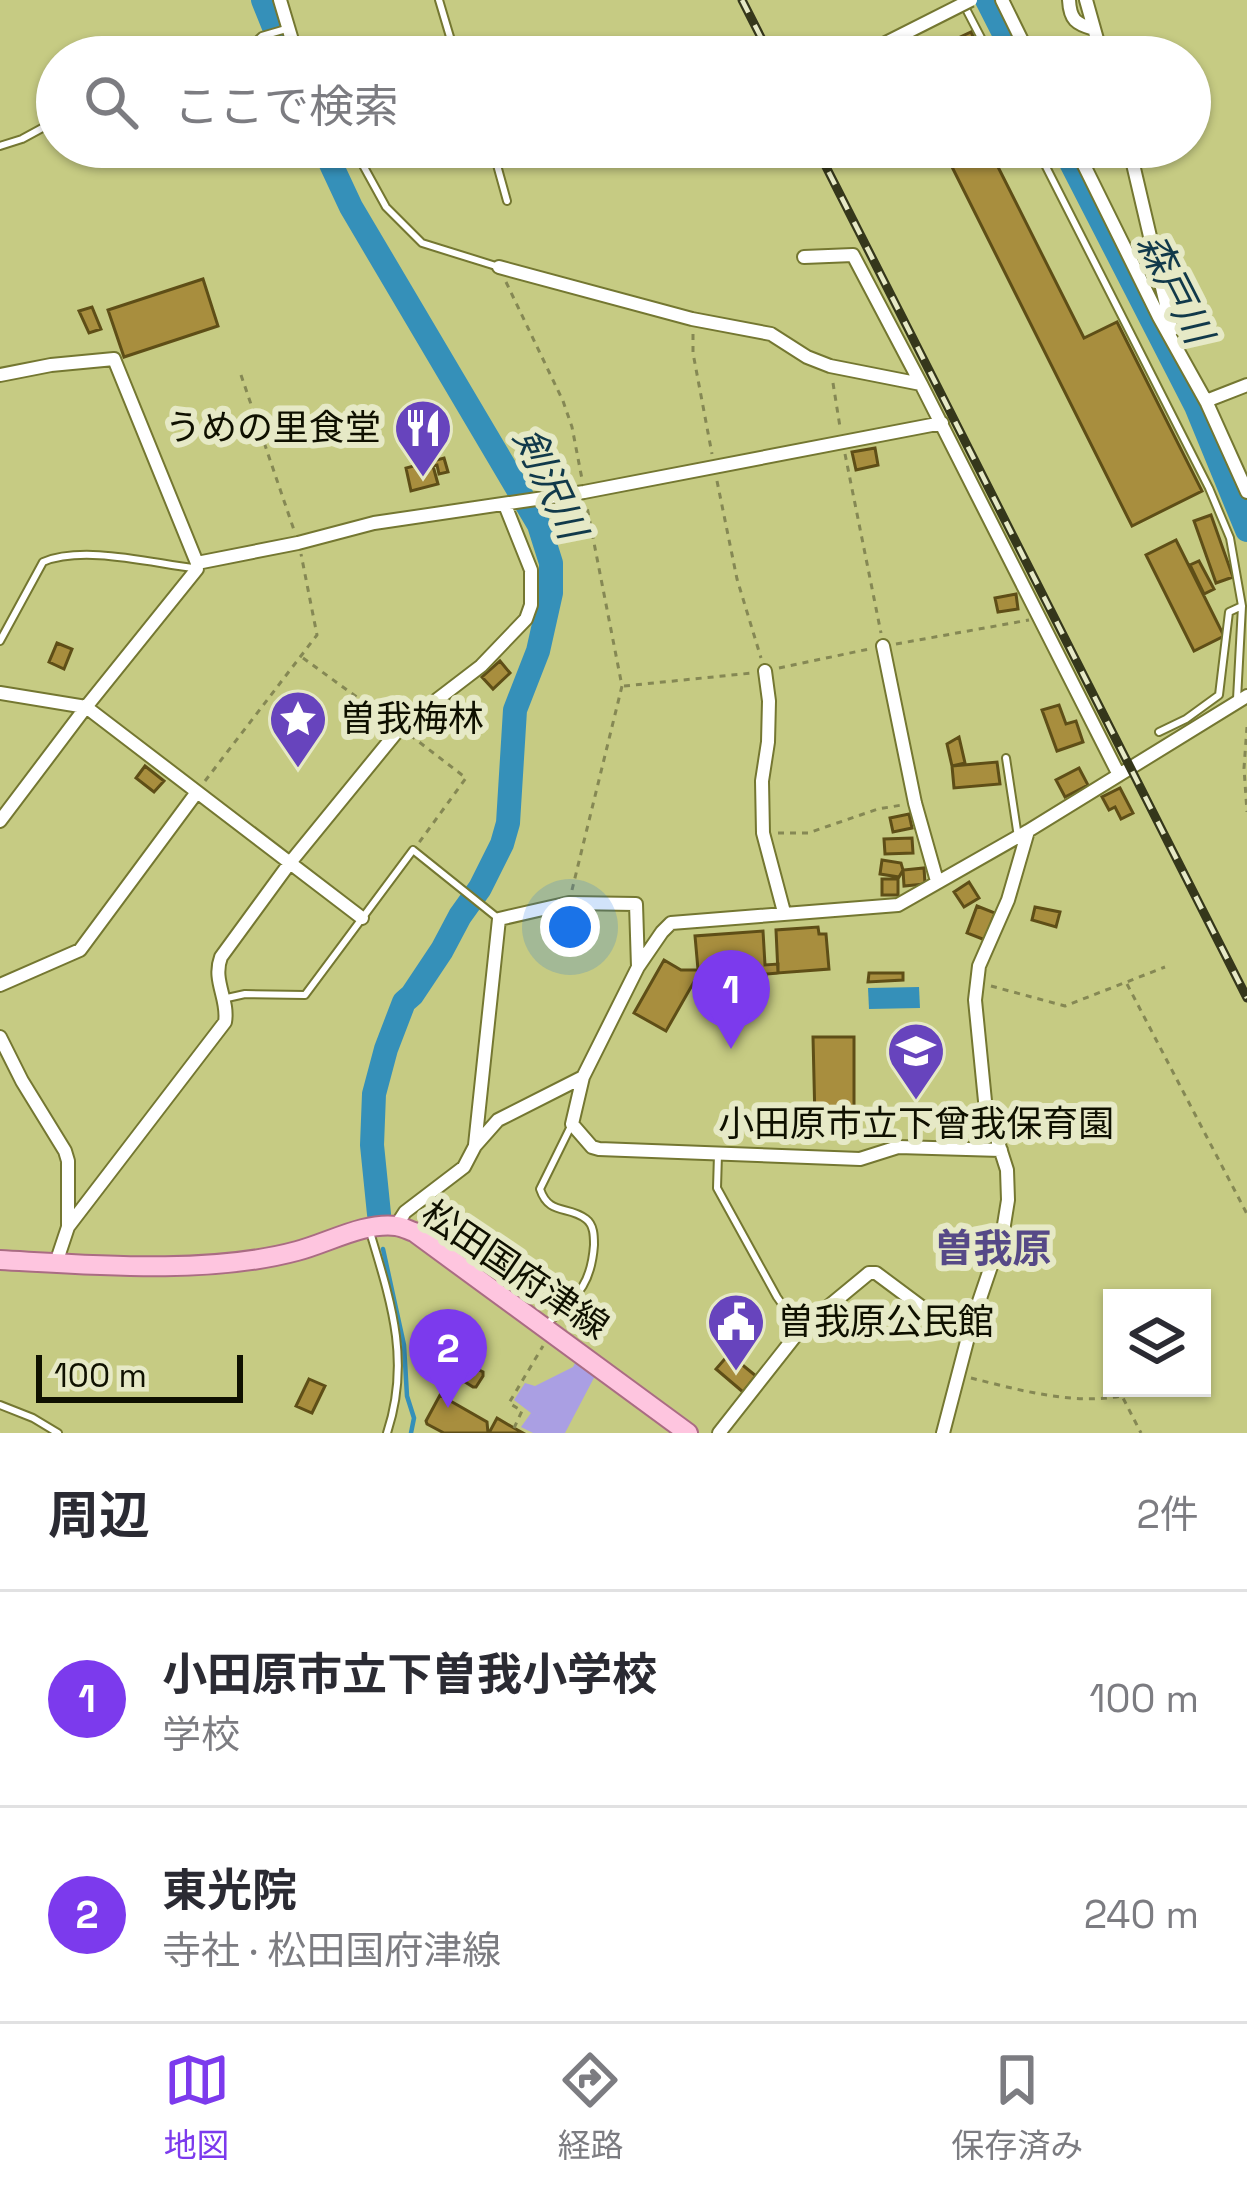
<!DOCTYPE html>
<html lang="ja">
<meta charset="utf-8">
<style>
:root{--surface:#fff;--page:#f7f7f7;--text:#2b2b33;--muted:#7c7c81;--line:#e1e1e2;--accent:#7c3aed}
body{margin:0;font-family:"Space Grotesk","Noto Sans JP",sans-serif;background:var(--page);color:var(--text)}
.controls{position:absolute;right:36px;bottom:36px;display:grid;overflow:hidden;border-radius:0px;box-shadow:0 3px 9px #0004}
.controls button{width:108px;height:108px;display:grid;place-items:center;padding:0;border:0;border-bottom:3px solid var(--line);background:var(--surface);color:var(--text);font:60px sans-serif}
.scale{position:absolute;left:36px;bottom:30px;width:207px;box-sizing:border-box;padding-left:12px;border:6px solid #0f1000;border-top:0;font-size:33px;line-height:42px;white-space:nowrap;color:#0f1000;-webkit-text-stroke:9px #e6e9c6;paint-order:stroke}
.you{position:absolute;left:570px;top:927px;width:42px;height:42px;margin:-30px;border:9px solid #fff;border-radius:50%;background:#1a73e8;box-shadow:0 0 0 18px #1a73e833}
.badge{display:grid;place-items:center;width:78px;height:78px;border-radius:50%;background:var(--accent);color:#fff;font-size:39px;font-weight:700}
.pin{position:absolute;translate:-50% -99px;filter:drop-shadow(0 3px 6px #0008)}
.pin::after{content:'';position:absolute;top:63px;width:42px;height:36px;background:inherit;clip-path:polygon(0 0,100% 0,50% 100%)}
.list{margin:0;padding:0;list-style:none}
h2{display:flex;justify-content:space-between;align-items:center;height:156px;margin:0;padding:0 48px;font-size:51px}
h2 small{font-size:39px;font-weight:400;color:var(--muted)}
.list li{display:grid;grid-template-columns:78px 1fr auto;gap:36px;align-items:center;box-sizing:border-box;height:216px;padding:0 48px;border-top:3px solid var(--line)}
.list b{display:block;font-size:45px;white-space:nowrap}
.list p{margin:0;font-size:39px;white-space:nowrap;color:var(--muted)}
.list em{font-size:39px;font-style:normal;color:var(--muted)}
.icon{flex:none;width:66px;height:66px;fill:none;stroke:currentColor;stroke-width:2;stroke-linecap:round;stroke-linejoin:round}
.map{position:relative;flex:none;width:1247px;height:1433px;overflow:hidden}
.search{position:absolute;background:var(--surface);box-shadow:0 3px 9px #0004;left:36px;right:36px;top:36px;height:132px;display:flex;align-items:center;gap:30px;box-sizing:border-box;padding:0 42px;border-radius:66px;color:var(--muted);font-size:45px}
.sheet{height:588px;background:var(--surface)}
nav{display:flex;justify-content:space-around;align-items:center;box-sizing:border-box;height:168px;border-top:3px solid var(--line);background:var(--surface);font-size:33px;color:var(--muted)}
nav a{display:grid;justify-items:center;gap:6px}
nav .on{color:var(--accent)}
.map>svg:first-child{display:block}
.green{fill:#aa9fe3}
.water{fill:#3590b9}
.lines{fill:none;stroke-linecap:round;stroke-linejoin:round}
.stream{stroke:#3590b9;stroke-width:4.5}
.river{stroke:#3590b9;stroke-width:24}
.building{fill:#a88e3e;stroke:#5e4e17;stroke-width:3}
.lane-casing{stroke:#747731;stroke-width:10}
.street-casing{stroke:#747731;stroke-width:16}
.primary-casing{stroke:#aa6c83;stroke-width:22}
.path{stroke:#858854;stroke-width:3;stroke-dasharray:6 6;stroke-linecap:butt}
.lane{stroke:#fff;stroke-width:6}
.street{stroke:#fff;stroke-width:12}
.primary{stroke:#fec5df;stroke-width:18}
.rail-casing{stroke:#35371b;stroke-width:9}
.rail{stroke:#e6e9c6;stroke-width:4.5;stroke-dasharray:14;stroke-linecap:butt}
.street-bridge-casing{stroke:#747731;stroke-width:16;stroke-linecap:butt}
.street-bridge{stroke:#fff;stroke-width:12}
.labels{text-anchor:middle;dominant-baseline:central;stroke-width:12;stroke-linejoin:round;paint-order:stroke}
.poi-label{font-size:36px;fill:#0f1000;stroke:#e6e9c6;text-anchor:start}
.street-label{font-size:36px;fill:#0f1000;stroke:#e6e9c6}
.water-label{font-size:39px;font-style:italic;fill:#11394a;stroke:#e6e9c6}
.neighbourhood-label{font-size:39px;font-weight:bold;fill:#564987;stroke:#e6e9c6}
</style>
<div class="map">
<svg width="1247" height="1433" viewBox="0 0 1247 1433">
<rect width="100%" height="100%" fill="#c6cb83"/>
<path class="green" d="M 578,1357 L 597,1372 L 565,1433 L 533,1433 L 521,1427 L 531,1413 L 514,1400 L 525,1383 L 535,1386 L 573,1367 Z"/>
<path class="water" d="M 919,987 L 920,1008 L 869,1009 L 868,988 Z"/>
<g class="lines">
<path class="stream" d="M 383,1249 L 404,1345 L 407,1396 L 414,1418 L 411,1433"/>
<path class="river" d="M 263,0 L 286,57
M 987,0 L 1016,57
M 323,147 L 351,207 L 539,525 L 551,563 L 551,593 L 538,651 L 515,710 L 508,823 L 502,844 L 480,888 L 460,916 L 442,950 L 412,995 L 404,1002 L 386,1049 L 374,1094 L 372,1145 L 379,1214
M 1063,147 L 1196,406 L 1247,530"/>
</g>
<path class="building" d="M 971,32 L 978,47 L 961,55 L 954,40 Z
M 942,147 L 988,147 L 1084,338 L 1117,322 L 1202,491 L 1132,526 Z
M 203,279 L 218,326 L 124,357 L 108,310 Z
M 92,307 L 101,329 L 89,333 L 79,311 Z
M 875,448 L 878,465 L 856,470 L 852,452 Z
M 444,458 L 448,472 L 439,474 L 437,465 L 433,466 L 438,484 L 411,491 L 406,468 Z
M 1211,515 L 1233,577 L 1216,583 L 1194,521 Z
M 1176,540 L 1224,636 L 1194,651 L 1146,555 Z
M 1199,561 L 1214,589 L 1204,594 L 1190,565 Z
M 1016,594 L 1018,609 L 998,612 L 995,598 Z
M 57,643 L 72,649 L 64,669 L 49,662 Z
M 500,661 L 510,673 L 493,689 L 482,677 Z
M 1059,705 L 1066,724 L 1076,721 L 1083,742 L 1057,751 L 1042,710 Z
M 959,737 L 965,763 L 952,766 L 947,744 Z
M 997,762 L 1000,784 L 954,788 L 952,766 Z
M 145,766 L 164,781 L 154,792 L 136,778 Z
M 1079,768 L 1088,785 L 1065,797 L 1056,780 Z
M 1120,788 L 1133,813 L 1121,819 L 1115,807 L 1109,810 L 1102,797 Z
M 909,814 L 912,828 L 893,832 L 890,818 Z
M 912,838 L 913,853 L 885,854 L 884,839 Z
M 882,860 L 901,863 L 903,870 L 899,877 L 880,874 Z
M 924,868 L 925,884 L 904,886 L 903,870 Z
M 882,879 L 898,879 L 898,895 L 882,895 Z
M 969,882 L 979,898 L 964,907 L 954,892 Z
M 977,906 L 995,913 L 985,940 L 967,933 Z
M 1035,907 L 1060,912 L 1056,927 L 1032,920 Z
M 818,927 L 819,934 L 826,934 L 829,969 L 778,973 L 776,930 Z
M 763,931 L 765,965 L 778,964 L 778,973 L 766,974 L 767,987 L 746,988 L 742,980 L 731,976 L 720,982 L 718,990 L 700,992 L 695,936 Z
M 664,960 L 681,970 L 698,970 L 699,979 L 695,980 L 666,1031 L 634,1013 Z
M 869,973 L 903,973 L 903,980 L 868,982 Z
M719 989a13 13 0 1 1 26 0a13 13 0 1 1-26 0Z
M 813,1037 L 854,1037 L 854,1120 L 815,1120 Z
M 729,1354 L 756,1376 L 743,1392 L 716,1369 Z
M 474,1363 L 479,1366 L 477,1369 L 483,1372 L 483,1376 L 476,1387 L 473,1387 L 462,1380 Z
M 309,1379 L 325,1386 L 312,1413 L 296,1406 Z
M 440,1395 L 487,1422 L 488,1433 L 444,1433 L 427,1424 L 426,1421 Z
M 497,1418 L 514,1428 L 523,1433 L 489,1433 Z"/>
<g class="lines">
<defs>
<path id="lane" d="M 439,0 L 456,57
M 965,7 L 991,57
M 239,57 L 262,36 L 286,29
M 0,146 L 22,139 L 57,120
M 353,147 L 386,207 L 422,243 L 499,267
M 492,147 L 507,201
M 1036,147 L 1209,488 L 1230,538 L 1242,606 L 1237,699
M 0,641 L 43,562 C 83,545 151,563 193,568
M 1159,732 L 1186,719 L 1219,695 L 1229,612 L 1242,606
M 1006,758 L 1018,837
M 227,998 L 245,994 L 305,995 L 413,850 L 499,919
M 718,1154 L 717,1188 L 777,1297 L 798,1327
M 370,1232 C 391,1302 411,1361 387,1433
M 547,1324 C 576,1296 591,1287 594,1245 C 594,1236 594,1225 586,1219 C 568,1205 549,1216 540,1189 L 572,1124
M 0,1405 L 33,1418 L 58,1433"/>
<path id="street" d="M 280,0 L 297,57
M 1002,0 L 1030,57
M 1069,0 C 1070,20 1076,24 1094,29
M 1086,0 L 1102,57
M 1075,147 L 1159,317 L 1207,403
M 1129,147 L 1172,330
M 804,257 L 853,255 L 921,384
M 499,267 L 692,319 L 771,334 L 807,357 L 830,366 L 921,384 L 1119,775
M 0,375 L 51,365 L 114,359 L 197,563
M 1247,385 L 1206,401 L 1247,492
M 197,563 L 298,543 L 374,523 L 584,492 L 942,423
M 883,646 L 915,803 L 937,881
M 765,671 L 769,701 L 768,742 L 762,781 L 763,833 L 784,912
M 0,693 L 86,707 L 362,918
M 0,821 L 86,707 L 197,569 L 197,563
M 0,985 L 80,950 L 197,792
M 0,1037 L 22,1081 L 65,1151 L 68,1161 L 68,1226
M 583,1077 L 572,1124 L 592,1147 L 599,1149 L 860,1159 L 898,1147 L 1001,1150
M 475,1145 L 499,919 L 569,903 L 636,904 L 638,967
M 396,1226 L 405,1212 L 464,1167 L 475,1146 L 498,1120 L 583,1077 L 638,967 L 662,932 L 671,923 L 898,905 L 1028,831 L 1247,696
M 56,1263 L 68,1227 L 225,1022 C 229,999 212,981 221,957 L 289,864 L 400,728 L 481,666 L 526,619 L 531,605 L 531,570 L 505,505
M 719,1433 L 800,1330 L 869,1273 L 876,1273 L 927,1311 L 972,1322
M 943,1433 L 972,1322 L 1003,1231 L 1008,1200 L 1007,1170 L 985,1101 L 975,1000 L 979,966 L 1008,900 L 1028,831"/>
<path id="primary" d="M 0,1260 C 92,1265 208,1275 297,1251 C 328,1243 364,1222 396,1226 C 403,1227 408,1230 414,1232 L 688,1433"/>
</defs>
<use href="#lane" class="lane-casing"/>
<use href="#street" class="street-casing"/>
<use href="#primary" class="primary-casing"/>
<path class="path" d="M 506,282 L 563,401 L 572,427 L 582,479
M 693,334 L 693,353 L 712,454
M 241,375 L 295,533
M 833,383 L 840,427
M 845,454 L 881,633
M 717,481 L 737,579 L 761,658
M 896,644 L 1029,620
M 303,658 L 387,719
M 779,668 L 869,649
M 624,686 L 752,673
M 1247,727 L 1244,768 L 1247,812
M 410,735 L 466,778 L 418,844
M 205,781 L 317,635 L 301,554
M 778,833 L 808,833 L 878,809 L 902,805
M 572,890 L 622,686 L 587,507
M 1127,984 L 1247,1214
M 991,986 L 1065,1006 L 1165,967
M 971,1378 C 1019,1390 1072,1405 1122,1396 L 1141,1433
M 514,1428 L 522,1411 L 509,1403 L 543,1346"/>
<use href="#lane" class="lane"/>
<use href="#street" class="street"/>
<use href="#primary" class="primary"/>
<defs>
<path id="rail" d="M 742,0 L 771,57
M 816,147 L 1247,998"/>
</defs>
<use href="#rail" class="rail-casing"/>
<use href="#rail" class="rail"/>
<defs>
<path id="street-bridge" d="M 858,57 L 971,0"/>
</defs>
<use href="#street-bridge" class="street-bridge-casing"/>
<use href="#street-bridge" class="street-bridge"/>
</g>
<defs>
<symbol id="restaurant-pin" viewBox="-11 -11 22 30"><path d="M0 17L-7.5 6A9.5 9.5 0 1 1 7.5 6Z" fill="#6744bd" stroke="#e6e9c6"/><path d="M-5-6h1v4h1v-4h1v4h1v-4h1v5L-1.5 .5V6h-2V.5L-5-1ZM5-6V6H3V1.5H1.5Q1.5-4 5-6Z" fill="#fff"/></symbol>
<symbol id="sight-pin" viewBox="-11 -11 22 30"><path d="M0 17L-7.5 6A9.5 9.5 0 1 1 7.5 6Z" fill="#6744bd" stroke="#e6e9c6"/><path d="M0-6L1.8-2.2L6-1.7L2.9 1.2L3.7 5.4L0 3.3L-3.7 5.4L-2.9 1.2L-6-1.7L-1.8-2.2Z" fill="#fff"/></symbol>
<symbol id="school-pin" viewBox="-11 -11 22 30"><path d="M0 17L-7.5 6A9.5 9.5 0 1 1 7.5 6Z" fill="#6744bd" stroke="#e6e9c6"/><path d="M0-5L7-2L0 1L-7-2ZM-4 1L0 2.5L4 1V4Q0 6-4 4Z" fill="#fff"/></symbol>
<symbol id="civic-pin" viewBox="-11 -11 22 30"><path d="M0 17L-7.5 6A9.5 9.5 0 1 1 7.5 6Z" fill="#6744bd" stroke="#e6e9c6"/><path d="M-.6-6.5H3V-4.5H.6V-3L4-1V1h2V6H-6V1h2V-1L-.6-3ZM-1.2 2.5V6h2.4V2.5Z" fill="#fff"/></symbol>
</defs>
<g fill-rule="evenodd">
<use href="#restaurant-pin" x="390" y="395" width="66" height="90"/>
<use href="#sight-pin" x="265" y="686" width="66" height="90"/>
<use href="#school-pin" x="883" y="1018" width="66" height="90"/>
<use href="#civic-pin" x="703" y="1289" width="66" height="90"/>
</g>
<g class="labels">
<g class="poi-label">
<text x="381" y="428" text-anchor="end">うめの里食堂</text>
<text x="340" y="719">曽我梅林</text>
<text x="916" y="1124" text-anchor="middle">小田原市立下曾我保育園</text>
<text x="778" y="1322">曽我原公民館</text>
</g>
<g class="street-label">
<text transform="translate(515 1270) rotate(34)">松田国府津線</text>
</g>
<g class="water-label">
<text transform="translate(1175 288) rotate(63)">森戸川</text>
<text transform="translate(550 483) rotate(65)">剣沢川</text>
</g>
<g class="neighbourhood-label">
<text x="993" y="1248">曽我原</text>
</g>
</g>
</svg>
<div class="controls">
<button><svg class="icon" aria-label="layers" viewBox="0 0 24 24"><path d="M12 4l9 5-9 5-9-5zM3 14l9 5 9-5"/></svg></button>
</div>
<div class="scale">100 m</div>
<div class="you"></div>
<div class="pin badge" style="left:731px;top:1049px">1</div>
<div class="pin badge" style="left:448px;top:1408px">2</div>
<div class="search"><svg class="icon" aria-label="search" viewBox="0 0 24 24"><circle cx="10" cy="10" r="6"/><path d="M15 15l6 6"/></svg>ここで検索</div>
</div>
<section class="sheet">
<h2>周辺<small>2件</small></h2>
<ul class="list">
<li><span class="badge">1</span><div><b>小田原市立下曽我小学校</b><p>学校</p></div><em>100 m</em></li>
<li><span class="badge">2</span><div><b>東光院</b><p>寺社 · 松田国府津線</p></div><em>240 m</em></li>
</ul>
</section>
<nav>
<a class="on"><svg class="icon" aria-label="map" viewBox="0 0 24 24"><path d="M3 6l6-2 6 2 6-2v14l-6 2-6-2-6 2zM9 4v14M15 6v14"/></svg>地図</a>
<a><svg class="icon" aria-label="directions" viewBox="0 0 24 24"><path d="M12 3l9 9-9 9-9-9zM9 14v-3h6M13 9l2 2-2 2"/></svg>経路</a>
<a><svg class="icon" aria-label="saved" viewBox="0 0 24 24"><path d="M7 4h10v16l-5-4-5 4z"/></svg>保存済み</a>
</nav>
